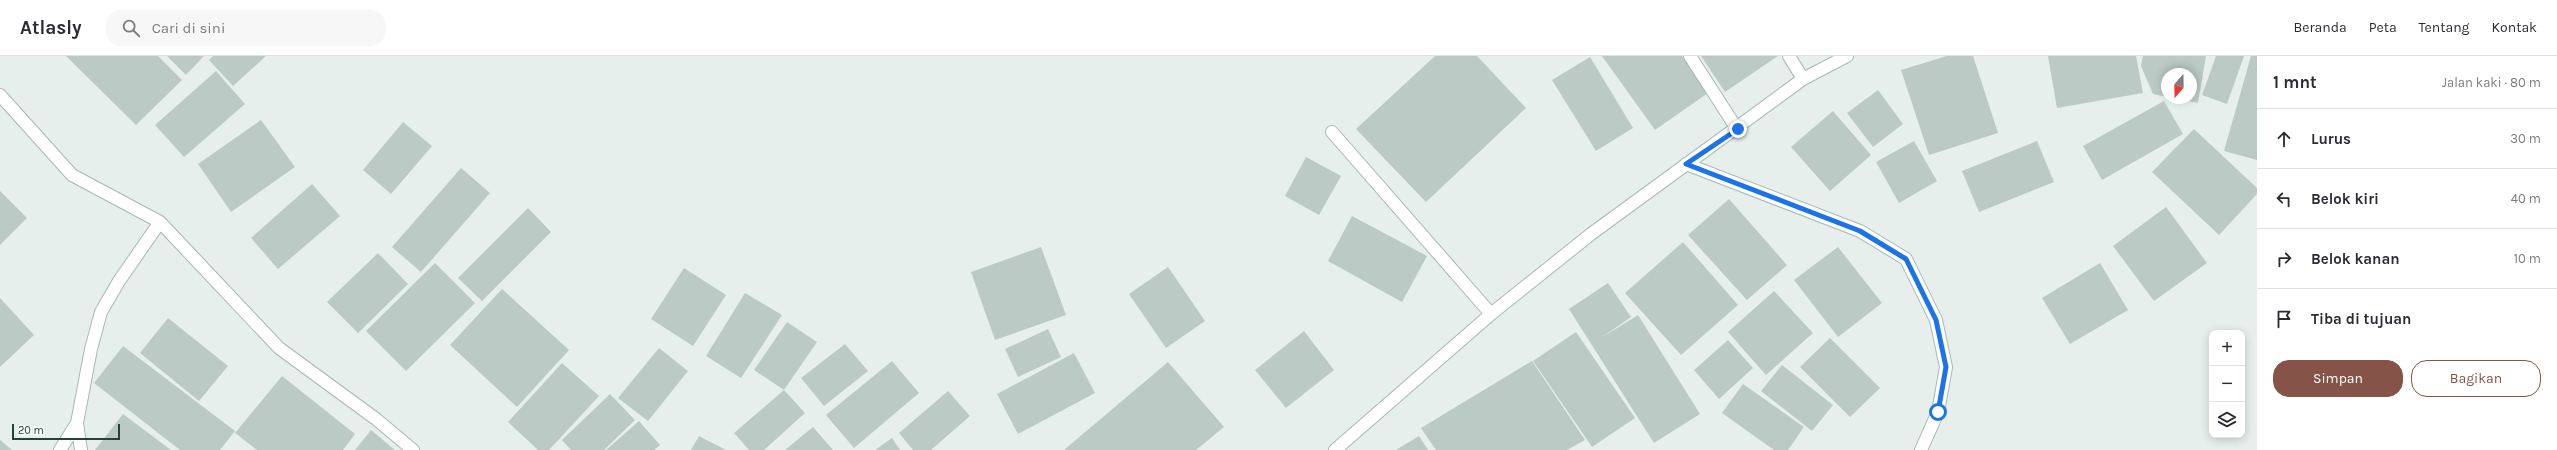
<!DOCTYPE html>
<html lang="id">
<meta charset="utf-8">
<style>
:root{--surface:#fff;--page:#f7f7f7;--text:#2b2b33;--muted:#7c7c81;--line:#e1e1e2;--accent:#855347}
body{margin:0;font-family:Karla,sans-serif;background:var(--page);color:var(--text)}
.controls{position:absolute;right:12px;bottom:12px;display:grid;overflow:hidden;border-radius:8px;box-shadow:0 2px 10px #0003}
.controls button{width:36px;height:36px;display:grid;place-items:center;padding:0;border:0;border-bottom:1px solid var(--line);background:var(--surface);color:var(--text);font:20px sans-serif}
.compass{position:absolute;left:2161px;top:12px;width:36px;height:36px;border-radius:50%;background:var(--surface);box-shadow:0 2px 10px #0003;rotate:200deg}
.scale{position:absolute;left:12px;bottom:10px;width:108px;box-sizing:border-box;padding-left:4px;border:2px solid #24423a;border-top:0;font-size:11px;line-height:14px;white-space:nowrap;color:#24423a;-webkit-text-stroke:3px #f7fbf9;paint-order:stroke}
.stop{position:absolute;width:12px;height:12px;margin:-9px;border:3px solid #1a73e8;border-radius:50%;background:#fff}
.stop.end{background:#1a73e8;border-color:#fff;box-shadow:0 1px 4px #0008}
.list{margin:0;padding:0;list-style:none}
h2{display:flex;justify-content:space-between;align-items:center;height:52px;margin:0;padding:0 16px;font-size:17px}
h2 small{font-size:13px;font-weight:400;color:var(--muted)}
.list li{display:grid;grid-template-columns:26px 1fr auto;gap:12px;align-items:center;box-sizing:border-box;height:60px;padding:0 16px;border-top:1px solid var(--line)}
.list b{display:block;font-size:15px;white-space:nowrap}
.list em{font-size:13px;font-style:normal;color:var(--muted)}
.actions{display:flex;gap:8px;padding:12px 16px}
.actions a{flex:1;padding:9px 0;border:1px solid var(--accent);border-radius:16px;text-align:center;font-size:14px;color:var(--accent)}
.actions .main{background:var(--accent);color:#fff}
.icon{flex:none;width:22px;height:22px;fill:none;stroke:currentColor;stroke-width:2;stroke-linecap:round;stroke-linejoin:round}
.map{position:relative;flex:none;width:2257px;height:394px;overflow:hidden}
header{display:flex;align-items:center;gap:24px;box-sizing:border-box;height:56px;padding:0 20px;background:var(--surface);border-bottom:1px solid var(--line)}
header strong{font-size:19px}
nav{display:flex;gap:22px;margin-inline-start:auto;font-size:14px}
.search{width:280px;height:36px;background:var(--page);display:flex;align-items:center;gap:10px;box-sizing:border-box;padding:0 14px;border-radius:16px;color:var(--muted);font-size:15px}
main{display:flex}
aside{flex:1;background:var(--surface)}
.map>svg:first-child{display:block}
.building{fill:#bbcac4}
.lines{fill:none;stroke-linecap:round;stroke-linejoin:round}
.minor-casing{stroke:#a8b8b2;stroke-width:14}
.minor{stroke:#fff;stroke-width:12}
.route{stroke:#1a73e8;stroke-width:5}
</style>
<header>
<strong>Atlasly</strong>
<div class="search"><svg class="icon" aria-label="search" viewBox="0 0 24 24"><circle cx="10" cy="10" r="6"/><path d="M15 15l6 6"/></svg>Cari di sini</div>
<nav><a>Beranda</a><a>Peta</a><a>Tentang</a><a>Kontak</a></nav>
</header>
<main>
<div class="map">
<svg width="2257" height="394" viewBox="0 0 2257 394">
<rect width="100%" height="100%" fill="#e6efeb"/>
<path class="building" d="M 66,0 L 158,0 L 182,24 L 136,69 Z
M 167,0 L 204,0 L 186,19 Z
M 213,0 L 266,0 L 233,30 L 209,4 Z
M 1435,0 L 1477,0 L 1526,52 L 1426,146 L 1356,73 Z
M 1602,0 L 1682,0 L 1708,37 L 1655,74 Z
M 1701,0 L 1778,0 L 1725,36 Z
M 1947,0 L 1973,0 L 1998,77 L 1929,99 L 1901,14 Z
M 2048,0 L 2136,0 L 2143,37 L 2057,52 Z
M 2143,0 L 2206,0 L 2198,47 L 2178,43 L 2191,42 L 2191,18 L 2167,18 L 2167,41 L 2153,38 L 2141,10 Z
M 2216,0 L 2244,0 L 2227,48 L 2202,39 Z
M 2251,0 L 2257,0 L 2257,104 L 2224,95 Z
M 1590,1 L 1633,72 L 1596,95 L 1552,24 Z
M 216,15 L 245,48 L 184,101 L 155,69 Z
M 1878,34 L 1903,68 L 1873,91 L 1847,57 Z
M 2164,45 L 2183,78 L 2102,124 L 2083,90 Z
M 1833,55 L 1871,99 L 1830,135 L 1791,91 Z
M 261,64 L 295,111 L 231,156 L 198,108 Z
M 403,66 L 432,90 L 391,138 L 363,114 Z
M 2194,73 L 2257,132 L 2257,138 L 2219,179 L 2152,116 Z
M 1914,85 L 1937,125 L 1899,147 L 1876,106 Z
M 2037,85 L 2054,126 L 1979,156 L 1962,115 Z
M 1306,101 L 1341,120 L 1319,159 L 1285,140 Z
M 461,112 L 490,137 L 421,216 L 392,191 Z
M 312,128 L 340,160 L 278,213 L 251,182 Z
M 0,135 L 27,162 L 0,189 Z
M 1729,143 L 1787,209 L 1747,244 L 1688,179 Z
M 2166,151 L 2207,207 L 2154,245 L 2113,190 Z
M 528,152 L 551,176 L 482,245 L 458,222 Z
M 1352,160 L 1427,200 L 1402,246 L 1328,205 Z
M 1683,186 L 1738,249 L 1681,299 L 1625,237 Z
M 1041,191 L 1066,259 L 995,284 L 971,216 Z
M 1838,191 L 1882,247 L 1838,281 L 1794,224 Z
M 378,197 L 408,228 L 358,277 L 327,246 Z
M 435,207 L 475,247 L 406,315 L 366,275 Z
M 2100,207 L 2128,254 L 2070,288 L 2042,242 Z
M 1168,211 L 1205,265 L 1166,292 L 1129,238 Z
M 684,212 L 726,239 L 693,290 L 651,263 Z
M 1608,227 L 1631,261 L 1601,282 L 1638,259 L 1700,358 L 1654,387 L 1569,253 Z
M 502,233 L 569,294 L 517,351 L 450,289 Z
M 1774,235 L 1813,277 L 1766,319 L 1728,276 Z
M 745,237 L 782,259 L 741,322 L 706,300 Z
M 0,242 L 34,279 L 0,311 Z
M 168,262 L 228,310 L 199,345 L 140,297 Z
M 787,266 L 817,286 L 784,334 L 754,314 Z
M 1048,273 L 1061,301 L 1018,321 L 1005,293 Z
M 1304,275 L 1334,314 L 1286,352 L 1255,314 Z
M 1576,276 L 1635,362 L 1592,391 L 1533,305 Z
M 1830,282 L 1880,332 L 1850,361 L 1800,311 Z
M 1728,284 L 1753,312 L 1719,343 L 1694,314 Z
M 845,288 L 868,315 L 824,350 L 801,322 Z
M 123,290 L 235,375 L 220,394 L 180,394 L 94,327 Z
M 659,292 L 688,315 L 648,365 L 618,342 Z
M 1074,297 L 1095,337 L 1018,378 L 997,338 Z
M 892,305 L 919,337 L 854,392 L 826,359 Z
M 1532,305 L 1585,384 L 1567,394 L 1436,394 L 1421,372 Z
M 1168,306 L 1224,371 L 1196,394 L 1064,394 Z
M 562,307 L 599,340 L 549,394 L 538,394 L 508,366 Z
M 1782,309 L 1833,349 L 1812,375 L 1761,335 Z
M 282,320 L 355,378 L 343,394 L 257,394 L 235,377 Z
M 1743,328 L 1804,371 L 1788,394 L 1774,394 L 1722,357 Z
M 784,334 L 805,357 L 764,394 L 749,394 L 734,377 Z
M 948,335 L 970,360 L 931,394 L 913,394 L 899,377 Z
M 610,338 L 635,364 L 604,394 L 571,394 L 562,384 Z
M 123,358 L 171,394 L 95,394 Z
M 639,365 L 660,389 L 654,394 L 606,394 Z
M 813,371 L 833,394 L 785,394 Z
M 371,374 L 395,394 L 355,394 Z
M 699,380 L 726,394 L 691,394 Z
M 1419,380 L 1428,394 L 1396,394 Z
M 892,382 L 900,394 L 875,394 Z
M 0,384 L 12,394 L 0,394 Z"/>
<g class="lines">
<defs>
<path id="minor" d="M 1690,0 L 1737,73
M 1789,0 L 1803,23
M 0,39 L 72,119 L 160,166 L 279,292 L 376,363 L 413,394
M 1332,76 L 1491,258
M 1686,108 L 1860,175 L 1906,203 L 1936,264 L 1946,311 L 1938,356 L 1921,394
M 60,394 L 77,367
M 81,394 L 77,367 L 91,293 L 101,256 L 119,225 L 160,166
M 1335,394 L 1491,258 L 1591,178 L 1803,23 L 1847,0"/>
</defs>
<use href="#minor" class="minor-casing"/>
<use href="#minor" class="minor"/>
</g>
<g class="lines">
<path class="route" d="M 1738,73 L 1686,108 L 1860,175 L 1906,203 L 1936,264 L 1946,311 L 1938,356"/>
</g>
</svg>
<div class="controls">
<button>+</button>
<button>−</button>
<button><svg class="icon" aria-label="layers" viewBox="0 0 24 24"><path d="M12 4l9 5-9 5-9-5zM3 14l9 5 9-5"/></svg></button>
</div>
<svg class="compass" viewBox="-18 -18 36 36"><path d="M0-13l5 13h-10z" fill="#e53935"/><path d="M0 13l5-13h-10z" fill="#7c7c81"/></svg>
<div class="scale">20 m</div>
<div class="stop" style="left:1938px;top:356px"></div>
<div class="stop end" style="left:1738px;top:73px"></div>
</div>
<aside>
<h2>1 mnt<small>Jalan kaki · 80 m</small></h2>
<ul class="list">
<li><svg class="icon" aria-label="ahead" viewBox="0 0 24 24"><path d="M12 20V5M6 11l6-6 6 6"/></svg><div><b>Lurus</b></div><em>30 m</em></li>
<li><svg class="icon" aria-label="left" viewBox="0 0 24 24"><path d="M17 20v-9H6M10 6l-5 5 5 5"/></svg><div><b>Belok kiri</b></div><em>40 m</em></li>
<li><svg class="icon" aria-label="right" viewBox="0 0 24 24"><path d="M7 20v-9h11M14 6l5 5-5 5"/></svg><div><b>Belok kanan</b></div><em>10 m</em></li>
<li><svg class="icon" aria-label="arrive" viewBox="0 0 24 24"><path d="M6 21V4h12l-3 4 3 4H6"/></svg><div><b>Tiba di tujuan</b></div></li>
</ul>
<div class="actions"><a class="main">Simpan</a><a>Bagikan</a></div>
</aside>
</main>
